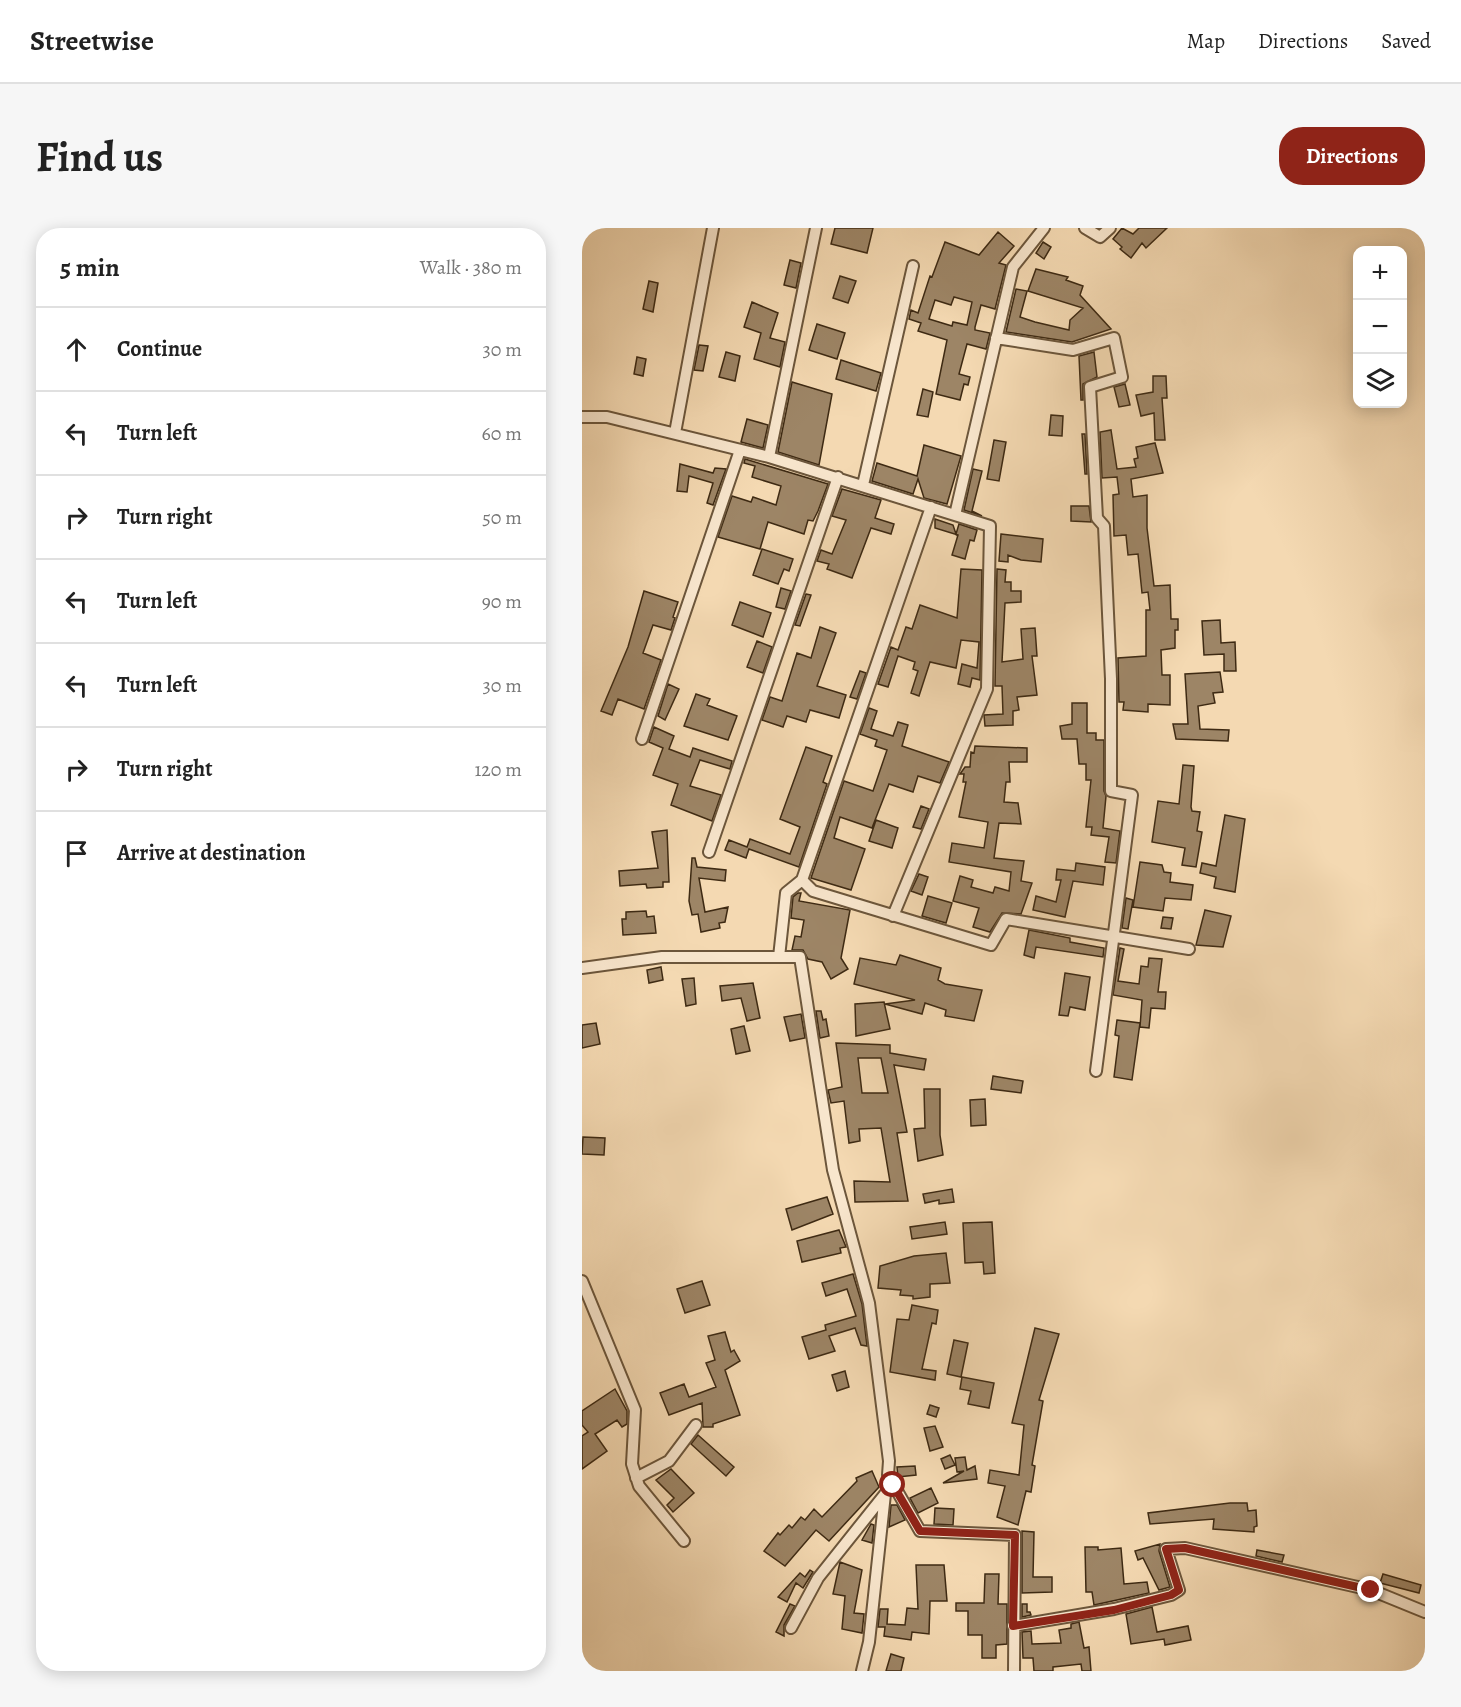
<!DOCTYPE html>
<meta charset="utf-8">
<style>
:root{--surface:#fff;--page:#f6f6f6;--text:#222;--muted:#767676;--line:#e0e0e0;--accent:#8f2418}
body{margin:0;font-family:Alegreya,serif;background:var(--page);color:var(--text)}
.controls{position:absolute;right:18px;top:18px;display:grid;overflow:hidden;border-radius:12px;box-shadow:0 3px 15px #0003}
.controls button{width:54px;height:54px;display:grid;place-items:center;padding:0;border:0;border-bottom:2px solid var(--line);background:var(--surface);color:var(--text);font:30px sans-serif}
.stop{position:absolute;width:18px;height:18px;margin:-14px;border:4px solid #8f2418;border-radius:50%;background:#fff}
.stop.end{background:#8f2418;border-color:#fff;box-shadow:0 2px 6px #0008}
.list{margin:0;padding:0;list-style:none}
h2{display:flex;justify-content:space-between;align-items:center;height:78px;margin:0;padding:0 24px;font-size:26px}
h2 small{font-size:20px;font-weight:400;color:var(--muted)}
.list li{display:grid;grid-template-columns:39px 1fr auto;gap:18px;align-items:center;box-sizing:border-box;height:84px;padding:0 24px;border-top:2px solid var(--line)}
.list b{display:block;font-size:22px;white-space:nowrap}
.list em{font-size:20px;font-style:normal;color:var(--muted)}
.icon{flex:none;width:33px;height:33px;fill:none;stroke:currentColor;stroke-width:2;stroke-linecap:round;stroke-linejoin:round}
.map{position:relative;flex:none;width:843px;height:1443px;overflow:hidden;border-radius:24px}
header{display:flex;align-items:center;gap:36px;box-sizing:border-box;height:84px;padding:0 30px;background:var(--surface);border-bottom:2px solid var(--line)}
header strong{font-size:28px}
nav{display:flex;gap:33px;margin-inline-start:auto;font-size:21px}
.intro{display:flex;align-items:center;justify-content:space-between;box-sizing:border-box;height:144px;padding:0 36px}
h1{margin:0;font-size:42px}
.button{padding:15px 27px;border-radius:24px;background:var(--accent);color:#fff;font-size:21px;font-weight:700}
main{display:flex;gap:36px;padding:0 36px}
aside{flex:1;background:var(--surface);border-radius:24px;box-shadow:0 3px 15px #0003}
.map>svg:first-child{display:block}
.building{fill:#9d8566;stroke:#3e2a13;stroke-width:1.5;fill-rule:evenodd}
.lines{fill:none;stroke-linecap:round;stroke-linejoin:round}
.minor-casing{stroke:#6c563b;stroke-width:14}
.minor{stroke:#f8e6cd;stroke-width:10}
.route{stroke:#8f2418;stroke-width:8}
</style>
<header>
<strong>Streetwise</strong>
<nav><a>Map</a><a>Directions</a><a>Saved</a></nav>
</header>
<div class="intro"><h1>Find us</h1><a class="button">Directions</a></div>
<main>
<aside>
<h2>5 min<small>Walk · 380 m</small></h2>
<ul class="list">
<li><svg class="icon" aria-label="ahead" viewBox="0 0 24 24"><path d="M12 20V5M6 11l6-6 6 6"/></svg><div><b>Continue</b></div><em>30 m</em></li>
<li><svg class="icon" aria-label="left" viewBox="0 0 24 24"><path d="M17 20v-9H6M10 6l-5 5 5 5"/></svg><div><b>Turn left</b></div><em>60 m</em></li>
<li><svg class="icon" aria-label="right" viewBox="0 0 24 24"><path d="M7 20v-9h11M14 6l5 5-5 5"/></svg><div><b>Turn right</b></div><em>50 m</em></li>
<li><svg class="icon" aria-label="left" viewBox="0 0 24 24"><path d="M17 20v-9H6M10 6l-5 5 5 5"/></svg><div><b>Turn left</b></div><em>90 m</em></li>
<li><svg class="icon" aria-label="left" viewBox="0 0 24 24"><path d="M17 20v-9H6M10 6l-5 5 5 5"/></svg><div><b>Turn left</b></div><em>30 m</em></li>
<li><svg class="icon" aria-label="right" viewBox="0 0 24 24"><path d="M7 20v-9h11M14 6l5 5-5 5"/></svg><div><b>Turn right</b></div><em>120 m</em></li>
<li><svg class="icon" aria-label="arrive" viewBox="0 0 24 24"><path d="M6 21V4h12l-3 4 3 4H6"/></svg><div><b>Arrive at destination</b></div></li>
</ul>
</aside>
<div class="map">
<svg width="843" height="1443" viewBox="0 0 843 1443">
<rect width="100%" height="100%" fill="#f4d9b2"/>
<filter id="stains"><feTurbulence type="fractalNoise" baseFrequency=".00333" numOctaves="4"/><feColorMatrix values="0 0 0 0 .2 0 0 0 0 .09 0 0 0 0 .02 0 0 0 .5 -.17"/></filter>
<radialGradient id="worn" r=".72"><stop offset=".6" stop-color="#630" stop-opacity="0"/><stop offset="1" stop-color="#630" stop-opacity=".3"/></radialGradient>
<path class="building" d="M 253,0 L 291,0 L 285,25 L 249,16 Z
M 540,0 L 551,6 L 557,0 L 585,0 L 564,20 L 560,15 L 549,30 L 538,21 L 540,19 L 531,11 Z
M 416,4 L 432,18 L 417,35 L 424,37 L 413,81 L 399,77 L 393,99 L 393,102 L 408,105 L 404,121 L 385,116 L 377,146 L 388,149 L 386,157 L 382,156 L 378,172 L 354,166 L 365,112 L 336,103 L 339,95 L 327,91 L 329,82 L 336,85 L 348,48 L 350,49 L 363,14 L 397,27 ZM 372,69 L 390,74 L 385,97 L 371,94 L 370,98 L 347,91 L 353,72 L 369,77 Z
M 461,14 L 469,19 L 462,31 L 454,25 Z
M 208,32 L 219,35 L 214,60 L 202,57 Z
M 454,41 L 486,49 L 484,52 L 501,58 L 498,67 L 529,101 L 490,114 L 424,104 L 434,61 L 445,63 L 438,89 L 453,94 L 487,102 L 488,92 L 501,80 L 446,63 Z
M 258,48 L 274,53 L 266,75 L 251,70 Z
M 67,53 L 76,55 L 71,84 L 61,81 Z
M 170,74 L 196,85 L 188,110 L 203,114 L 198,139 L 172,131 L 179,105 L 162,99 Z
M 235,96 L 263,105 L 255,131 L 227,122 Z
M 117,117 L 126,118 L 121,143 L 112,142 Z
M 144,124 L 158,128 L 153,153 L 137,149 Z
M 512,124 L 515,149 L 501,156 L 501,172 L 499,172 L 497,128 Z
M 55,129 L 64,131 L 61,148 L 52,146 Z
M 259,132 L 299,145 L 294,163 L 254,151 Z
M 571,148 L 584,148 L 585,170 L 580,170 L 583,212 L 573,212 L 572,185 L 559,188 L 554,167 L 571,164 Z
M 210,154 L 250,166 L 237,237 L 196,224 Z
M 543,156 L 548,177 L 537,179 L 532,159 Z
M 341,161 L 351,164 L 346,189 L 335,187 Z
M 469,187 L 481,188 L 480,208 L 467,207 Z
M 165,191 L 186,197 L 181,220 L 159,214 Z
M 529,202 L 535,241 L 554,239 L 552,231 L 556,230 L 554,219 L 573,215 L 581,245 L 549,251 L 551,269 L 565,267 L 565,300 L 572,358 L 588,357 L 589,391 L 596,391 L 596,402 L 593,402 L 593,420 L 579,422 L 580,447 L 588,447 L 588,477 L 566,476 L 566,484 L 541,482 L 542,474 L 537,474 L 536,430 L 564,428 L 564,382 L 568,382 L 566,364 L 560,365 L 556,326 L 546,327 L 544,307 L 532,308 L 531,267 L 537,266 L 535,249 L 520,250 L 518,204 Z
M 500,206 L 503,206 L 505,246 L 503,246 Z
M 412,212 L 424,214 L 417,253 L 405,251 Z
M 342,217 L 379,228 L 365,276 L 342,270 L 336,251 L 331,266 L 290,253 L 295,235 L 335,248 Z
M 163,231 L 246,256 L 236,283 L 231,293 L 226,292 L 222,306 L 186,294 L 178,321 L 136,309 L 150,268 L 169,274 L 171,269 L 194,277 L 199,258 L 170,249 L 173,238 L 162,235 Z
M 98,236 L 131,245 L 133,240 L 144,241 L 131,277 L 125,275 L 131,255 L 107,248 L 105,264 L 95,263 Z
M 391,241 L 400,243 L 390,283 L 400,288 L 382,282 Z
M 260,261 L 299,272 L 293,290 L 312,296 L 309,306 L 289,300 L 270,350 L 245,341 L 247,336 L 235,333 L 239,322 L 250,326 L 264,292 L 250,288 Z
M 489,278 L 507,278 L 509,294 L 489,293 Z
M 353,291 L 371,297 L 374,306 L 377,296 L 395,302 L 392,313 L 388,312 L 383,331 L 370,327 L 376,307 L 353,300 Z
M 419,306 L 461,311 L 459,334 L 439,332 L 426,327 L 426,334 L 417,333 Z
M 180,321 L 211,331 L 207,343 L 202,341 L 196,356 L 171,347 Z
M 379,341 L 400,342 L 398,452 L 390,450 L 388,459 L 376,456 L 380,436 L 395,440 L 397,414 L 379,412 L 374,440 L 348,434 L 337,468 L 329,465 L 336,443 L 331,441 L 333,434 L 316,428 L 306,459 L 296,456 L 309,419 L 316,422 L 324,399 L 330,401 L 338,377 L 375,390 Z
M 415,341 L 424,342 L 423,354 L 429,354 L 429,363 L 439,363 L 439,374 L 423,375 L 420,434 L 441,431 L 439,401 L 453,400 L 455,428 L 450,428 L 455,467 L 435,469 L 437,482 L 431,483 L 431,497 L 403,498 L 402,487 L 421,486 L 420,458 L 413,458 Z
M 199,360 L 209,363 L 203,381 L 194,379 Z
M 62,363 L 96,374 L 91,389 L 93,390 L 89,402 L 71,397 L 61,425 L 79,432 L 62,481 L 36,471 L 30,487 L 19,483 L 46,419 Z
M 224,366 L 229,367 L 218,398 L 213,397 Z
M 158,374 L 189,385 L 181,409 L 150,397 Z
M 638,392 L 639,415 L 653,414 L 654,443 L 642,443 L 642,426 L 622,427 L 620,393 Z
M 238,399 L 254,405 L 235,458 L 264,467 L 257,490 L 228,482 L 224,494 L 205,488 L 201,499 L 180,492 L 188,469 L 200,473 L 215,425 L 229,430 Z
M 175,413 L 190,419 L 181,445 L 165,439 Z
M 278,443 L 284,445 L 275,471 L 268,469 Z
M 638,444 L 641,464 L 631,465 L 633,475 L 616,478 L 618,501 L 647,502 L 646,513 L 594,511 L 591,496 L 606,496 L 603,446 Z
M 86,456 L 97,461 L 83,492 L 76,488 Z
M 114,466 L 128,471 L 125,477 L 155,488 L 146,512 L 102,498 Z
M 490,475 L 505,475 L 505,505 L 514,505 L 514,512 L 522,512 L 522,563 L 524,568 L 521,600 L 538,603 L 534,635 L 523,634 L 527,609 L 509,607 L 510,599 L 504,599 L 509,552 L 504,552 L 504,536 L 497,536 L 495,511 L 480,511 L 478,498 L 490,496 Z
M 287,480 L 295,483 L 289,501 L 311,508 L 316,494 L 326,497 L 320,518 L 367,534 L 358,555 L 336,548 L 331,564 L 307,556 L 290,600 L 258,589 L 252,610 L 283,621 L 269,662 L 229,650 L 262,553 L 291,563 L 305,522 L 293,518 L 295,512 L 278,506 Z
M 72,499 L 92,508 L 87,521 L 108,529 L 111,520 L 150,533 L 148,541 L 118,532 L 108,558 L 139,567 L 130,593 L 89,577 L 96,556 L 71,547 L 81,520 L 67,514 Z
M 393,518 L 445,520 L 445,534 L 427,534 L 428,554 L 424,554 L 422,574 L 436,575 L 439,596 L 417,595 L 412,630 L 442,633 L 439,653 L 450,655 L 439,686 L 420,685 L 408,704 L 391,699 L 397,680 L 371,673 L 378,648 L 391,652 L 389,659 L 411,665 L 413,659 L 427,663 L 429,644 L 367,634 L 370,615 L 402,620 L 406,594 L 377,589 L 384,554 L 381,554 L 382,546 L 378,546 L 383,539 L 388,539 L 389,524 L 392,525 Z
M 224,519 L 250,528 L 241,554 L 245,556 L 217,639 L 167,621 L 164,630 L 143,622 L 147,612 L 165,619 L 168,611 L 208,626 L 218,599 L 198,591 Z
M 601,537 L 612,538 L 609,579 L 610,583 L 618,584 L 615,603 L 620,604 L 614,639 L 600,637 L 603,620 L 570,614 L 576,573 L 597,576 Z
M 339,578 L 347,581 L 339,601 L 331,599 Z
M 643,587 L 663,591 L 653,664 L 632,660 L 634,649 L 618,645 L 620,635 L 634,638 Z
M 294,592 L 316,600 L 310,620 L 287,613 Z
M 85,602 L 87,654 L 81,654 L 81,659 L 65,660 L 64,656 L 38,658 L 37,643 L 76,640 L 70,604 Z
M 110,630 L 113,630 L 115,639 L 144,642 L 143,653 L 117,650 L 123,684 L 146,679 L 143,694 L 137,695 L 138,700 L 119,704 L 116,686 L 110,687 L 107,673 Z
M 558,634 L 580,637 L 582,644 L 589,645 L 588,654 L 611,657 L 609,672 L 583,670 L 581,683 L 551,679 Z
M 494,635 L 523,639 L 521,657 L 491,653 L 483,689 L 451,682 L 454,668 L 474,674 L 479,652 L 474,652 L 475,641 L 493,643 Z
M 337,646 L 346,649 L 340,667 L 329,663 Z
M 216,665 L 219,665 L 217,673 L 268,682 L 259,730 L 266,741 L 249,751 L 240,734 L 226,731 L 221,722 L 210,722 L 213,708 L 219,709 L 222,692 L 209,690 L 211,669 Z
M 346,668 L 370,675 L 364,695 L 340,688 Z
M 544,670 L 551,672 L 546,701 L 540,700 Z
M 623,682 L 649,688 L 641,719 L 614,717 Z
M 64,683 L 65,689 L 72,688 L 74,705 L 41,707 L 40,691 L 44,691 L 44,684 Z
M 581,689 L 591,690 L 589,701 L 579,700 Z
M 447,702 L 488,710 L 488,714 L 522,720 L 521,729 L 454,719 L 452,730 L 442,727 Z
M 538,720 L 542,721 L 536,753 L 557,756 L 559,738 L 566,739 L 567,730 L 580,731 L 576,764 L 584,764 L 583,781 L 569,780 L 567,800 L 558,799 L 560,772 L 531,767 Z
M 318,727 L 359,740 L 356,752 L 363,756 L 400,762 L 392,793 L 363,788 L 364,782 L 343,775 L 340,786 L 303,776 L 333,772 L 272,756 L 278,730 L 314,737 Z
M 79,739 L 81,752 L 67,755 L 65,742 Z
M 483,745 L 508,749 L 503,782 L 488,779 L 486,788 L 477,787 Z
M 112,750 L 114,776 L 104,778 L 100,751 Z
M 171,755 L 178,790 L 165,793 L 159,770 L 140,773 L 138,758 Z
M 302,774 L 308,801 L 274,808 L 273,776 Z
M 234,783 L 239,783 L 241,792 L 244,791 L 247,808 L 238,810 Z
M 219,786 L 223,810 L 208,813 L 202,789 Z
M 535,792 L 558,795 L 550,852 L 532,849 L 537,808 L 533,807 Z
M 14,795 L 18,816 L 0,820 L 0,797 Z
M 162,798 L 168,823 L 154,826 L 149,801 Z
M 254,815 L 308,817 L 308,825 L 344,831 L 342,842 L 312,837 L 325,904 L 315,905 L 326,973 L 273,974 L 272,953 L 308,954 L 299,900 L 277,901 L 278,913 L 267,915 L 262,873 L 249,875 L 246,862 L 260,859 ZM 276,830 L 299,830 L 306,865 L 280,865 Z
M 411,848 L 441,853 L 439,865 L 409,861 Z
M 342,861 L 358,861 L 358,907 L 361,927 L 336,933 L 332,901 L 343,900 Z
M 403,871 L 404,897 L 389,898 L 388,872 Z
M 1,909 L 23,910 L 22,927 L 0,926 Z
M 370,961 L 372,974 L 357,976 L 357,972 L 343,975 L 341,966 Z
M 245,969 L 251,986 L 210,1002 L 204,981 Z
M 363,994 L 365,1006 L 330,1011 L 328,999 Z
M 410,994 L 413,1045 L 402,1046 L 401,1034 L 383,1035 L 381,995 Z
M 257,1002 L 264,1019 L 258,1020 L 259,1025 L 220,1034 L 215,1013 Z
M 364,1025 L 368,1055 L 348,1056 L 348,1069 L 331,1071 L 331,1068 L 318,1067 L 319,1062 L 296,1060 L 298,1038 L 332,1028 Z
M 271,1046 L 280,1076 L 285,1118 L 279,1117 L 273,1100 L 247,1108 L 253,1123 L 227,1131 L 220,1109 L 244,1102 L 243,1097 L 274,1088 L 265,1061 L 244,1068 L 240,1055 Z
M 120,1053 L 128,1077 L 103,1085 L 95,1061 Z
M 330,1077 L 356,1082 L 354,1096 L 350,1095 L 340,1141 L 354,1143 L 353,1152 L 308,1144 L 315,1091 L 327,1092 Z
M 453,1100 L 477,1106 L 457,1172 L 461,1173 L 450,1237 L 453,1238 L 449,1264 L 444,1263 L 436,1297 L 415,1289 L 423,1258 L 406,1255 L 408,1242 L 437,1247 L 442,1197 L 430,1195 Z
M 143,1104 L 149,1124 L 152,1122 L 158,1133 L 143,1142 L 158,1187 L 131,1196 L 131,1199 L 121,1199 L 120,1175 L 87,1187 L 78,1165 L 102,1156 L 107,1169 L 134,1159 L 124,1135 L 133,1132 L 126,1108 Z
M 372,1112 L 386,1115 L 379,1149 L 365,1146 Z
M 263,1143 L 267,1159 L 255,1163 L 250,1147 Z
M 380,1149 L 412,1155 L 407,1180 L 386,1176 L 389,1163 L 378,1161 Z
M 33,1161 L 45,1183 L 45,1196 L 40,1199 L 35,1192 L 13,1206 L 25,1223 L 0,1241 L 0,1208 L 6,1204 L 0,1197 L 0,1183 Z
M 348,1177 L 357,1180 L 354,1189 L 345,1186 Z
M 353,1198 L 361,1219 L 348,1223 L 342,1200 Z
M 116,1207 L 152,1239 L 144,1248 L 109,1216 Z
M 368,1227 L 373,1237 L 363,1241 L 359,1231 Z
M 383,1229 L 385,1242 L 393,1238 L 395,1251 L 361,1255 L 382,1243 L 375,1244 L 373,1230 Z
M 333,1238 L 334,1247 L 316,1249 L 315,1239 Z
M 89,1241 L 112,1265 L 91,1284 L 85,1277 L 92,1270 L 74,1252 Z
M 290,1243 L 297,1259 L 247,1313 L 234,1302 L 203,1338 L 182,1323 L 196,1305 L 198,1307 L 207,1297 L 210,1300 L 219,1289 L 223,1292 L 232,1281 L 240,1289 L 275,1253 L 274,1250 Z
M 349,1260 L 356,1275 L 336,1285 L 328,1270 Z
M 648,1275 L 665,1275 L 666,1283 L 674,1282 L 675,1298 L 672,1299 L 672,1304 L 631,1301 L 632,1291 L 568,1296 L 566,1285 Z
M 309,1277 L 315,1277 L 323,1292 L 307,1299 Z
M 353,1280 L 372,1281 L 371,1297 L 352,1296 Z
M 289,1296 L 292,1297 L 290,1315 L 280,1312 Z
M 440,1303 L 452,1304 L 451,1349 L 470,1349 L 470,1364 L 440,1365 Z
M 578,1316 L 577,1323 L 588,1359 L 577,1362 L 561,1330 L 556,1332 L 553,1323 Z
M 503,1319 L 516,1319 L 516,1322 L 539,1320 L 542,1356 L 565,1354 L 567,1365 L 512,1377 L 510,1364 L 504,1364 Z
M 675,1322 L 702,1327 L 700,1334 L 674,1328 Z
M 258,1334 L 280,1342 L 272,1385 L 282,1386 L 280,1405 L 260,1401 L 263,1368 L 251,1366 Z
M 334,1337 L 362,1337 L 365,1373 L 348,1373 L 347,1406 L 330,1404 L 329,1412 L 302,1408 L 303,1399 L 296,1399 L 298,1381 L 306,1381 L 305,1396 L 323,1397 L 325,1380 L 336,1381 Z
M 228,1342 L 231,1344 L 221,1360 L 214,1355 L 205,1374 L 196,1369 L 218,1345 L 223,1349 Z
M 403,1346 L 417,1346 L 416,1376 L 425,1376 L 425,1416 L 414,1417 L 414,1430 L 400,1430 L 400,1407 L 386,1407 L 386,1383 L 374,1383 L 374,1375 L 402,1375 Z
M 801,1346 L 839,1357 L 837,1365 L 798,1355 Z
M 208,1376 L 213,1378 L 202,1397 L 202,1408 L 194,1404 Z
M 440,1376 L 445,1376 L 445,1384 L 448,1384 L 449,1387 L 440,1389 Z
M 570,1379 L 575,1404 L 606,1398 L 609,1412 L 583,1417 L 582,1411 L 549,1416 L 544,1386 Z
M 497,1394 L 502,1420 L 507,1419 L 509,1443 L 500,1443 L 499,1436 L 471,1439 L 471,1443 L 452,1443 L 451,1430 L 441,1430 L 440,1404 L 449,1403 L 450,1416 L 479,1415 L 477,1402 L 489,1400 L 489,1396 Z
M 309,1426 L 322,1430 L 319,1443 L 304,1443 Z"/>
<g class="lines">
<defs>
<path id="minor" d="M 503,0 L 518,9 L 528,0
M 414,110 L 491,122 L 532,110 L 540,149 L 508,159 L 515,290 L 522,298 L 529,451 L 529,563 L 550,567 L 514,843
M 0,189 L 25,189 L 187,229 L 408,298 L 405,461 L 311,688
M 93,205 L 131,0
M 187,229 L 234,0
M 281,257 L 331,38
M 373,287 L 431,39 L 462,0
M 60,511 L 158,222
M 127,624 L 256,249
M 220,652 L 231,663 L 409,717 L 424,691 L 607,721
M 197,729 L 204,665 L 220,652 L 349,279
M 0,740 L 80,729 L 218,729 L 251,942 L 287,1075 L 307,1233 L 306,1247 L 338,1303 L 433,1307 L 432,1443
M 0,1053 L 53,1182 L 50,1236 L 57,1258 L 102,1313
M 54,1250 L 87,1233 L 114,1197
M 431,1398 L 532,1381 L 589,1367 L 597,1362 L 584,1321 L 603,1320 L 789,1362 L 843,1384
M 209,1400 L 236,1350 L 303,1266
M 280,1443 L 287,1414 L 303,1266"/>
</defs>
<use href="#minor" class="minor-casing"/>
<use href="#minor" class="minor"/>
</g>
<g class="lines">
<path class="route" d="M 311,1257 L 338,1303 L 433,1307 L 431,1398 L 532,1382 L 589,1367 L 597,1362 L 584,1321 L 603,1320 L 789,1362"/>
</g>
<rect width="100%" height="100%" filter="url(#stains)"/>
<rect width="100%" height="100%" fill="url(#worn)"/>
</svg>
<div class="controls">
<button>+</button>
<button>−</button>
<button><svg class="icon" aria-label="layers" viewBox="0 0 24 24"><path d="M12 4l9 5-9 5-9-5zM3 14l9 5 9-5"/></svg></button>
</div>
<div class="stop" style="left:311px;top:1257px"></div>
<div class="stop end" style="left:789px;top:1362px"></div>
</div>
</main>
